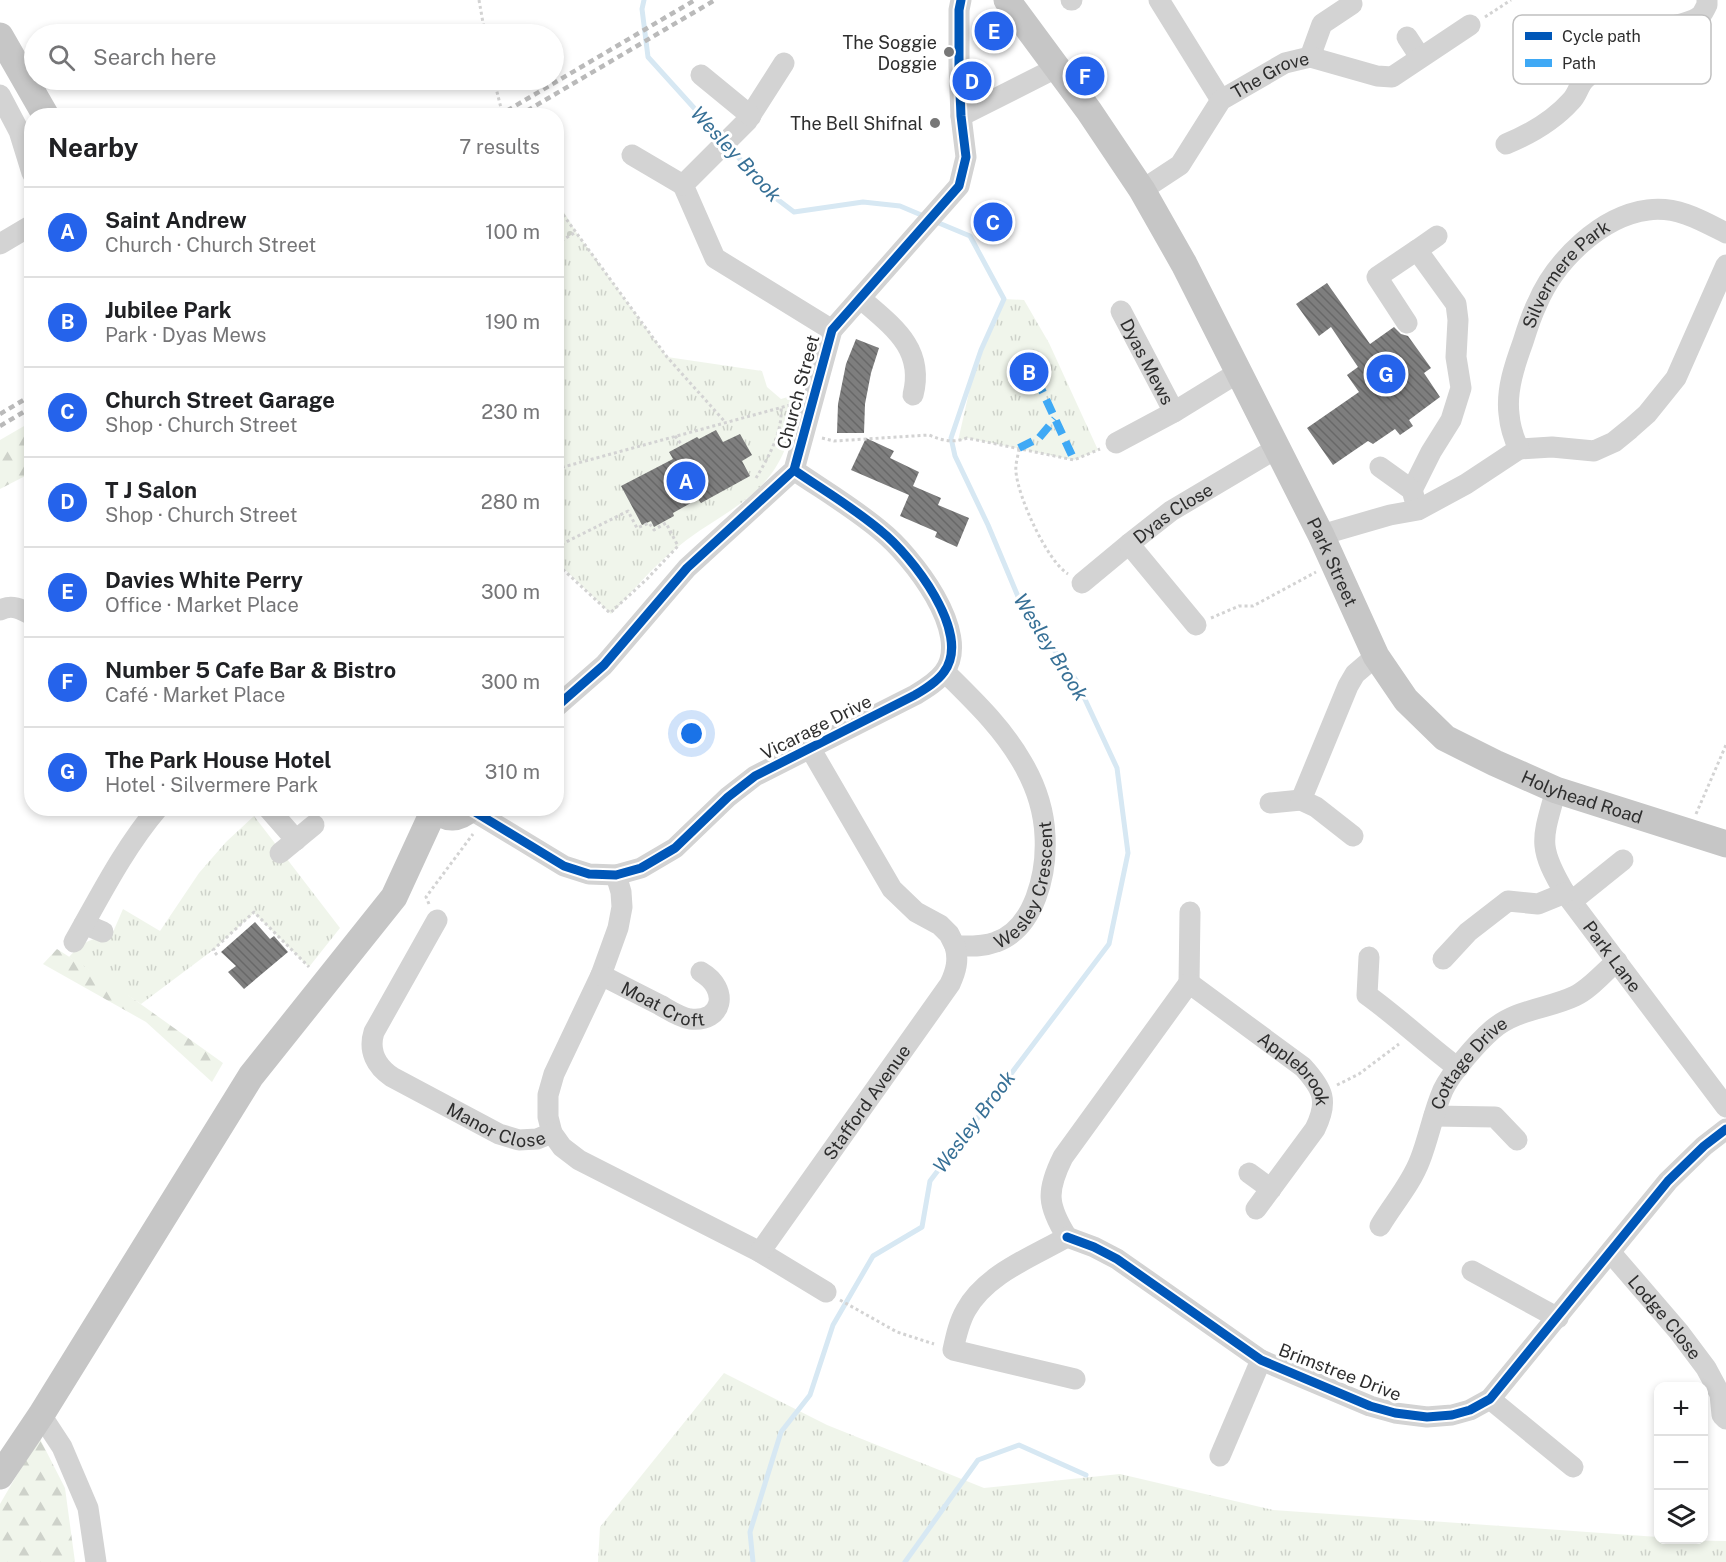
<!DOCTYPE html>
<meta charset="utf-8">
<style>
:root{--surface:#fff;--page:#f6f6f6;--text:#202124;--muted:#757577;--line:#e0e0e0;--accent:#2563eb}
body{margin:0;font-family:"Public Sans",sans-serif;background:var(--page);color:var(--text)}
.controls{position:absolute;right:18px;bottom:18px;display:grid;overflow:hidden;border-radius:12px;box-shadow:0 3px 9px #0003}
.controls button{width:54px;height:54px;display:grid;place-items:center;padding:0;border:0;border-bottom:2px solid var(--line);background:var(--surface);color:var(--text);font:30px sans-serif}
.you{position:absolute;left:692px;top:734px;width:21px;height:21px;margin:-15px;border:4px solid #fff;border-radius:50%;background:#1a73e8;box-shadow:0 0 0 9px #1a73e833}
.badge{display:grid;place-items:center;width:39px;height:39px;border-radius:50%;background:var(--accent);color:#fff;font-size:20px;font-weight:700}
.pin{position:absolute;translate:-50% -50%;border:3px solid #fff;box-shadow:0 2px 6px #0006}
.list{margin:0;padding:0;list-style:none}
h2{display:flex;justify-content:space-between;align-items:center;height:78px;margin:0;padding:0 24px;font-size:26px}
h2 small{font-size:20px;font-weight:400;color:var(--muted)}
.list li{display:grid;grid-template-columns:39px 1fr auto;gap:18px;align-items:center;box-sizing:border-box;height:90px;padding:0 24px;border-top:2px solid var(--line)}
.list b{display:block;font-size:22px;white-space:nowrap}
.list p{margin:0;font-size:20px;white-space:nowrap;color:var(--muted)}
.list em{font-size:20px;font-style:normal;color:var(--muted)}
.icon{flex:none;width:33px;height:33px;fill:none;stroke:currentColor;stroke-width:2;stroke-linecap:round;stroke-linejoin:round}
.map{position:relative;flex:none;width:1726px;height:1562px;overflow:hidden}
.search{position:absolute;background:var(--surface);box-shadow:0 3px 9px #0003;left:24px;top:24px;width:540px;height:66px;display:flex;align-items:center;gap:15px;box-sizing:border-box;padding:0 21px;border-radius:33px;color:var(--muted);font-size:22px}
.panel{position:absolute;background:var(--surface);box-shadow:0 3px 9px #0003;left:24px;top:108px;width:540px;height:708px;border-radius:24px}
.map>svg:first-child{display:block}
.grass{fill:url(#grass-tufts)}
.forest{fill:url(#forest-firs)}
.cemetery{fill:url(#cemetery-stones)}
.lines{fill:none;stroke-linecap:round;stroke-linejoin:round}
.stream{stroke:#d7e8f3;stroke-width:5}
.building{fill:url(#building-back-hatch)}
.path{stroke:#d3d3d3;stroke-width:3;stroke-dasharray:3 3;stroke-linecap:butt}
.minor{stroke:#d3d3d3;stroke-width:21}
.major{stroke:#c6c6c6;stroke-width:27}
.rail{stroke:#bababa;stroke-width:4.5;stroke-dasharray:6 4.5;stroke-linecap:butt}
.quiet{stroke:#3fa9f5;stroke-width:8;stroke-dasharray:15 8;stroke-linecap:butt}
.cycleway-casing{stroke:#fff;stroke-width:13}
.cycleway{stroke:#0057b8;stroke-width:9}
.poi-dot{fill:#777;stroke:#fff;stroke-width:2}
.labels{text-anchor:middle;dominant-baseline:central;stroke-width:6;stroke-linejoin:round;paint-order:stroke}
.poi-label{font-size:18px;fill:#2e2e2e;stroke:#fff;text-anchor:end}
.street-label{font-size:18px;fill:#2e2e2e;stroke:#fff}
.water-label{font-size:20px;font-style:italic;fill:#377096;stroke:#fff}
.key{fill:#fff;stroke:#c0c0c0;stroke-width:1.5}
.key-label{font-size:16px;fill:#2e2e2e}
</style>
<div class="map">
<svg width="1726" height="1562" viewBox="0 0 1726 1562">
<defs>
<pattern id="grass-tufts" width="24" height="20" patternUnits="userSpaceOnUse" patternTransform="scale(1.5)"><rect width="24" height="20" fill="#f0f5eb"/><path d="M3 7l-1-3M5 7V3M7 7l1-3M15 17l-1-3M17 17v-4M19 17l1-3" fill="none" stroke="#ced2ca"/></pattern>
<pattern id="forest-firs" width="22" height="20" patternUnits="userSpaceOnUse" patternTransform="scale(1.5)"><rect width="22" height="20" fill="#f0f5eb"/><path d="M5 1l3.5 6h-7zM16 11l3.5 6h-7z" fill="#ced2ca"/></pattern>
<pattern id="cemetery-stones" width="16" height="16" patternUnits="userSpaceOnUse" patternTransform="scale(1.5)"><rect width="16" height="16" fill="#f0f5eb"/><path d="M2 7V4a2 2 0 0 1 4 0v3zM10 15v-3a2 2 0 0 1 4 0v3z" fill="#ced2ca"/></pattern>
<pattern id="building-back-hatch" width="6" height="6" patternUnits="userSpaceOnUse" patternTransform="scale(1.5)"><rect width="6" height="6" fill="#7e7e7e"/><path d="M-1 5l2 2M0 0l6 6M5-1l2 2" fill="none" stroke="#686868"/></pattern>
</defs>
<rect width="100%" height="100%" fill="#fff"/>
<path class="grass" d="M 576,232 L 667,357 L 762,371 L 767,387 L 781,399 L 791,396 C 796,415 792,431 785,449 C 764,501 719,513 679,546 C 654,565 633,591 611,614 L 557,562 L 556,244 Z
M 1004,299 L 1024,300 L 1049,343 L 1098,450 L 1074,460 L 967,438 L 958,441 L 974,370 Z
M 254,816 L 340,928 L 309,967 L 254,913 L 213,950 L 141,1004 L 69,957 C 81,944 92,935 110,939 L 123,909 L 160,931 L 199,873 L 226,842 Z
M 724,1373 L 827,1425 L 984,1488 L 1120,1474 L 1273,1510 L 1658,1537 L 1658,1540 L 1726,1541 L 1726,1562 L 598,1562 L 600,1527 Z"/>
<path class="forest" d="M 31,422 L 31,473 L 0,489 L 0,440 Z
M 57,949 L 121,990 L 223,1063 L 212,1082 L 146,1022 L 43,964 Z
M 39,1437 L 65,1488 L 75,1562 L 0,1562 L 0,1504 Z"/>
<path class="cemetery" d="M 556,199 L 576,232 L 557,244 L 556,244 Z"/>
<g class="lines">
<path class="stream" d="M 644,0 L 642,9 L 648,57 L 723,140
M 729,147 L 773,196 L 794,212 L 863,202 L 900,206 L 926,217
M 753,1562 L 750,1532 L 781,1432 L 810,1395 L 833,1325 L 873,1256 L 922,1227 L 930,1181 L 1109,944 L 1128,853 L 1117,768 L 1076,680 L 1022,606 L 988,525 L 955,456 L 951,438 L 981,350 L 1004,299 L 970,236 L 934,221
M 905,1562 L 978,1460 L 1019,1445 L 1086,1475"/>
</g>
<path class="building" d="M 1327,283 L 1370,344 L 1394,327 L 1401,334 L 1408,336 L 1431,368 L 1424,373 L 1440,397 L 1409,420 L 1413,426 L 1400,435 L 1395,429 L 1373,444 L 1368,441 L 1333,465 L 1307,428 L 1359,392 L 1347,375 L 1358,367 L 1331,327 L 1319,336 L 1296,304 Z
M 856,339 L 879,348 L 871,373 L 865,404 L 864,433 L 837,433 L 838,404 L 846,364 Z
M 716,430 L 723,442 L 740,434 L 752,455 L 742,461 L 750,476 L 701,503 L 698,499 L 673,513 L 674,516 L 654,527 L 651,521 L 642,525 L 621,486 L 673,459 L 669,452 L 697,437 L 699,439 Z
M 866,438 L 894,451 L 890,458 L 919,472 L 913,486 L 941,498 L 938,505 L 969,518 L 957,547 L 935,537 L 937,532 L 900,516 L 909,495 L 851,470 Z
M 255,922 L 270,939 L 274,936 L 288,952 L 244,989 L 228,972 L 236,966 L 221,952 Z"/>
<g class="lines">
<path class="path" d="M 479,0 L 485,34
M 1485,17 L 1511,0
M 494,80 L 503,116
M 556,205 L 667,357 L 726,423
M 556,244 L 576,232
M 675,436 L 682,445
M 822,438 L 834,441 L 929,435 C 943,441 954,443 967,438 L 1074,460 L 1100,449
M 1019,449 C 1018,456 1015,465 1016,472 C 1018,497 1047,561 1068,574
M 556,469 L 794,404
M 756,478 C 768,458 783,432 781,407
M 556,547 L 628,511 L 637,528 L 649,523 L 654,530 L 666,523 L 678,546 L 647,579 L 610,613 L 556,563
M 1211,618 L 1239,606 L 1253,606 L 1316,572
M 1696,814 L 1726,745
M 429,904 L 426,897 L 473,834
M 217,955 L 213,950 L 254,912 L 309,967
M 1337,1085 L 1359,1074 L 1399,1044
M 840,1300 L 897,1332 L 934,1344"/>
<g class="minor">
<path d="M 1071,0 L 1072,0"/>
<path d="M 1159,0 L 1221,100"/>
<path d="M 1407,37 L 1420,57"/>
<path d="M 1581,38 C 1605,35 1682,30 1700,16 C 1703,14 1705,8 1707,5 L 1707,0"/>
<path d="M 1310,57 L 1322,24 L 1352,4"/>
<path d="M 784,63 L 747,121 L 683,185 L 715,258 L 832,330"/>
<path d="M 701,75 L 751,116"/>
<path d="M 0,95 L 19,131 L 32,173"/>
<path d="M 961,116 L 1058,67"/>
<path d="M 1506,144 C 1528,135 1554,120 1571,101 C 1578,94 1578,86 1585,79 C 1601,64 1624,55 1627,33"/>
<path d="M 632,155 L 683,185"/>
<path id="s1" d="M 1142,190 L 1180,165 L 1221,100 L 1285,63 L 1310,57 L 1377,76 L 1392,77 L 1470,25"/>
<path d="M 0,244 L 32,225"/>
<path d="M 1417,250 L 1437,236"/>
<path d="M 860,298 C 892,326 925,348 913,395"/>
<path id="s2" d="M 1121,311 L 1174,412"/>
<path d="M 1407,323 L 1377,277 L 1417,250 L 1456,304 L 1458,320 L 1456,357 L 1461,388 L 1451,420 L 1431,452 L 1412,490"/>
<path d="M 1116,443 L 1174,412 L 1239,372"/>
<path d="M 1519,449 L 1552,447 L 1594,451 L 1614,442 L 1630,429 L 1647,414 L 1676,378 L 1726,265"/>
<path d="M 1380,467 L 1412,490 L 1416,504"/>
<path id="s3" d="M 1321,535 L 1390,515 L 1418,510 L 1466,484 L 1519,449 C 1514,439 1510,426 1509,414 C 1506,390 1515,364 1523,342 C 1527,329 1531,316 1537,304 C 1555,261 1601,216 1648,210 C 1677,206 1701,220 1726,233"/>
<path d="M 1082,583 L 1129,544"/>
<path d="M 0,610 C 12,604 21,609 32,615"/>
<path id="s4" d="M 1196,625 L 1129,544 L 1171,511 L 1277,448"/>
<path d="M 556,707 L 604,665 L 687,568 L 794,470 L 832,330 L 959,186 L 966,157 L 961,116 L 959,67 L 959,10 L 961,0"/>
<path id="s5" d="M 810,748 L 892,889 L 916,912 L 940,925 L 949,934 L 955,946 C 969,946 983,947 996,942 C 1035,928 1047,873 1045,836 C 1044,811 1035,784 1022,762 C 1002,727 973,700 945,672"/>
<path id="s6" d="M 1556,790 C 1542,840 1537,846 1565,893 L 1726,1107"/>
<path d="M 1270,803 L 1301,800"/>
<path d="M 268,808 L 296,840"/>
<path d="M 470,809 L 564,866 L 589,874 L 616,875 L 641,868 L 675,848 L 728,797 L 755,776 L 915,695 C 925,689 937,682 944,672 C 973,633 911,555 881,531 C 854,508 823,490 794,470"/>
<path d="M 1353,836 L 1316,807 L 1301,800 L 1348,686 L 1355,674 L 1376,656"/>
<path d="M 280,853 L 314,825"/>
<path d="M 1572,901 L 1623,860"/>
<path id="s7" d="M 437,920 L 374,1032 C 368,1051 376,1066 392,1077 L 499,1134 L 519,1140 L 537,1139 L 552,1133 L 548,1117 L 548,1095 L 554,1074 L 601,975 L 618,928 L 622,907 L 621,892 L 616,875"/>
<path d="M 84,924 L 103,932"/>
<path d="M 74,942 C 100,896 124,848 158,808"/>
<path d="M 1369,957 L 1367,995 C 1399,1018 1427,1045 1458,1068"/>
<path d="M 1443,959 L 1468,932 L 1508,901 L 1538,904 L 1565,893"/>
<path id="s8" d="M 601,975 C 621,985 640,995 660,1005 C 669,1010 679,1017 690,1019 C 723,1023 730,989 701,972"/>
<path d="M 1189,983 L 1190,912"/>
<path d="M 1434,1116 L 1495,1117 L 1517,1140"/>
<path d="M 552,1133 L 562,1147 L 579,1160 L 760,1252 L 826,1292"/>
<path d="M 1249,1173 L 1271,1189"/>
<path id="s9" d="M 1380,1226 C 1393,1204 1411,1184 1420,1160 C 1429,1137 1433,1113 1443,1090 C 1451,1073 1477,1043 1492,1030 C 1516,1009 1548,1009 1575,996 C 1590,989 1604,972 1617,961"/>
<path d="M 1067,1237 L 1094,1247 L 1117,1259 L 1261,1360 L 1370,1406 L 1395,1413 L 1427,1417 L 1452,1415 L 1470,1410 L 1490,1399 L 1668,1181 L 1704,1146 L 1726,1129"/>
<path id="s10" d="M 1067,1237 C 1047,1205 1046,1191 1063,1157 L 1189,983 L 1303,1067 C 1323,1089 1329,1101 1315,1129 L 1256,1209"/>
<path d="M 1067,1237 C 1032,1257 986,1274 966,1310 C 959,1322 956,1336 953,1350 L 1075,1379"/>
<path id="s11" d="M 760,1252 L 950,984 C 956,971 959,960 955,946"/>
<path id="s12" d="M 1611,1253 L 1679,1332 L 1706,1368 L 1720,1394 L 1722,1415 L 1726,1419"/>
<path d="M 1472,1271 L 1558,1318"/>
<path d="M 1490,1399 L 1573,1467"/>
<path d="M 41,1415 L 62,1447 L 88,1508 L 96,1562"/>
<path d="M 1220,1456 L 1261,1360"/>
</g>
<g class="major">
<path id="s13" d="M 1007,0 L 1089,111 L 1142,190 L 1184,264 L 1321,535 L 1376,656 L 1406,700 L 1445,738 L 1495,763 L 1556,790 L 1726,844"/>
<path d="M 0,36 L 46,116"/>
<path d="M 435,808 C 446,821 459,819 471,808"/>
<path d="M 0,1476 L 41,1415 L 251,1076 L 394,897 L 435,808"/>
</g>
<path class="rail" d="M 498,116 L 695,0
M 518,116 L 715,0
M 0,414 L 32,395
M 0,426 L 32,407"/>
<path class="quiet" d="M 1027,358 L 1074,460
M 1019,448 L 1039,438 L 1055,419"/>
<defs>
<path id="cycleway" d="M 556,707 L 604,665 L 687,568 L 794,470 L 832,330 L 959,186 L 966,157 L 961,116 L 959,67 L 959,10 L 961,0
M 470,809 L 564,866 L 589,874 L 616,875 L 641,868 L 675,848 L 728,797 L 755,776 L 915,695 C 925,689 937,682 944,672 C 973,633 911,555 881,531 C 854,508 823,490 794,470
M 1067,1237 L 1094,1247 L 1117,1259 L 1261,1360 L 1370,1406 L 1395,1413 L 1427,1417 L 1452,1415 L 1470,1410 L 1490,1399 L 1668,1181 L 1704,1146 L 1726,1129"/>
</defs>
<use href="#cycleway" class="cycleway-casing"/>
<use href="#cycleway" class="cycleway"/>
</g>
<g class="poi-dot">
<circle cx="949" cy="52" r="6"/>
<circle cx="935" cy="123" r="6"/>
</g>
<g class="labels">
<g class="poi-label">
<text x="937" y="42">The Soggie<tspan x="937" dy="21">Doggie</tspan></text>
<text x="923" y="123">The Bell Shifnal</text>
</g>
<g class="street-label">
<text stroke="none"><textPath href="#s1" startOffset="178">The Grove</textPath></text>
<text stroke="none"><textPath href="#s3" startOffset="411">Silvermere Park</textPath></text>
<text stroke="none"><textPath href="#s2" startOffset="57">Dyas Mews</textPath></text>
<text transform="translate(798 392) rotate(-75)">Church Street</text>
<text stroke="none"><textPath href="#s4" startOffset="159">Dyas Close</textPath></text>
<text stroke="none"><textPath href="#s13" startOffset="651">Park Street</textPath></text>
<text transform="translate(816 727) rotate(-27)">Vicarage Drive</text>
<text stroke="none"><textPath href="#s13" startOffset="1012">Holyhead Road</textPath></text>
<text stroke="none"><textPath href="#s5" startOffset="360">Wesley Crescent</textPath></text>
<text stroke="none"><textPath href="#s6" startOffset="188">Park Lane</textPath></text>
<text stroke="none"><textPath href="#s8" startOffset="69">Moat Croft</textPath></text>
<text stroke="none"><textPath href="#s9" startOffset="188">Cottage Drive</textPath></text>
<text stroke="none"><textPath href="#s10" startOffset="438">Applebrook</textPath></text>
<text stroke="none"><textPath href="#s11" startOffset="184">Stafford Avenue</textPath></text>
<text stroke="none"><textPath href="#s7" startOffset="297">Manor Close</textPath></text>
<text stroke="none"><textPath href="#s12" startOffset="84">Lodge Close</textPath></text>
<text transform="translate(1340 1372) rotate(21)">Brimstree Drive</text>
</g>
<g class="water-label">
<text transform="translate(736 154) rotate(47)">Wesley Brook</text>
<text transform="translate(1051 647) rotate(58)">Wesley Brook</text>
<text transform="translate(974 1122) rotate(-53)">Wesley Brook</text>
</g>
</g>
<rect x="1513" y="15" width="198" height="69" rx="9" class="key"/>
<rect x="1525" y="32" width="27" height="8" fill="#0057b8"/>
<rect x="1525" y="59" width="27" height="8" fill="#3fa9f5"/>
<g class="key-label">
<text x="1562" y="42">Cycle path</text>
<text x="1562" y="69">Path</text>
</g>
</svg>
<div class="controls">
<button>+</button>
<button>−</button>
<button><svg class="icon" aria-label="layers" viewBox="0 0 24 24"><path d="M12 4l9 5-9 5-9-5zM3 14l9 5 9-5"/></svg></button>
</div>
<div class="you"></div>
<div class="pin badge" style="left:686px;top:481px">A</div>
<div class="pin badge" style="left:1029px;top:372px">B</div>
<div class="pin badge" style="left:993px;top:222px">C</div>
<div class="pin badge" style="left:972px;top:81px">D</div>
<div class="pin badge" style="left:994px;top:31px">E</div>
<div class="pin badge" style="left:1085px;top:76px">F</div>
<div class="pin badge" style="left:1386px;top:374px">G</div>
<div class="search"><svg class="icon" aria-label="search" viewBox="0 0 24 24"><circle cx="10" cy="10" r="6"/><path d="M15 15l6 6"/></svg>Search here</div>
<section class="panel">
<h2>Nearby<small>7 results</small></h2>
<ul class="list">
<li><span class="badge">A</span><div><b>Saint Andrew</b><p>Church · Church Street</p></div><em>100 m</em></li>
<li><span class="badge">B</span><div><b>Jubilee Park</b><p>Park · Dyas Mews</p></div><em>190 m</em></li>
<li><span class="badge">C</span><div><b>Church Street Garage</b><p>Shop · Church Street</p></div><em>230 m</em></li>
<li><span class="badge">D</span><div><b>T J Salon</b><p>Shop · Church Street</p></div><em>280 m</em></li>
<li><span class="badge">E</span><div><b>Davies White Perry</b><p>Office · Market Place</p></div><em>300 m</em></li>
<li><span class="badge">F</span><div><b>Number 5 Cafe Bar &amp; Bistro</b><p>Café · Market Place</p></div><em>300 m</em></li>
<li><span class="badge">G</span><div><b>The Park House Hotel</b><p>Hotel · Silvermere Park</p></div><em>310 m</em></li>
</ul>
</section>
</div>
